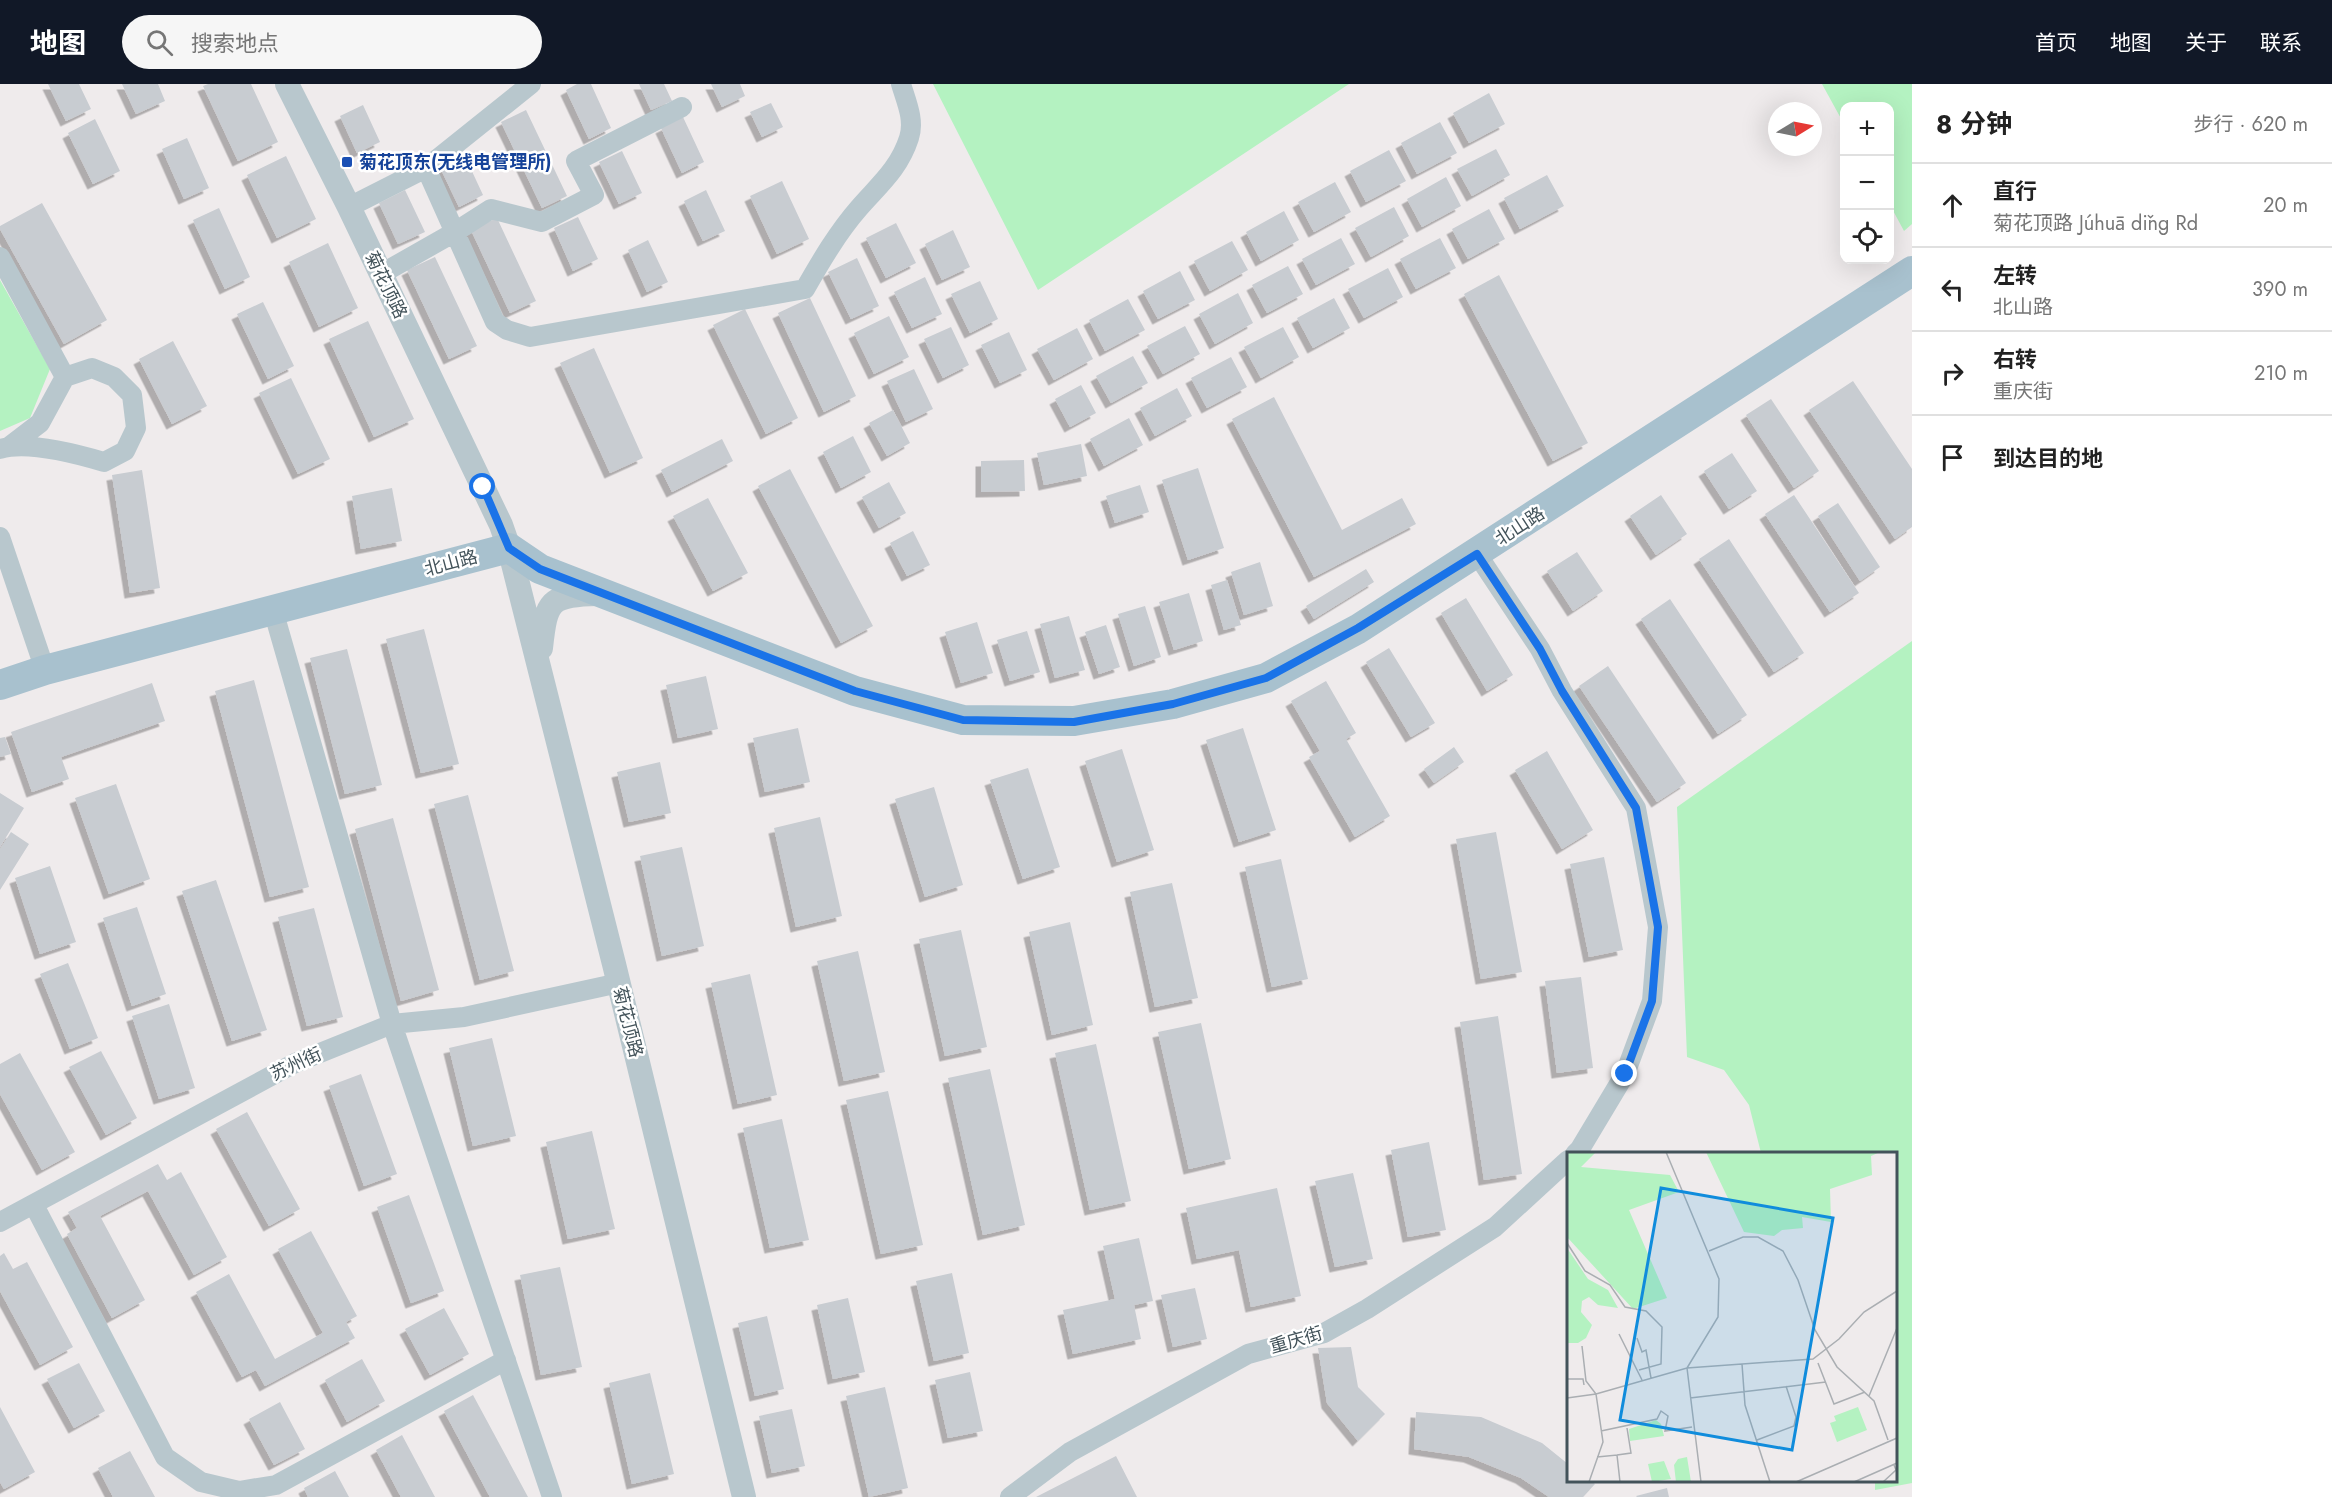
<!DOCTYPE html>
<html lang="zh">
<meta charset="utf-8">
<style>
:root{--surface:#fff;--page:#f6f6f6;--text:#222;--muted:#767676;--line:#e0e0e0;--accent:#111827}
body{margin:0;font-family:Jost,"Noto Sans SC",sans-serif;background:var(--page);color:var(--text)}
.controls{position:absolute;right:18px;top:18px;display:grid;overflow:hidden;border-radius:12px;box-shadow:0 6px 24px #0002}
.controls button{width:54px;height:54px;display:grid;place-items:center;padding:0;border:0;border-bottom:2px solid var(--line);background:var(--surface);color:var(--text);font:30px sans-serif}
.compass{position:absolute;left:1768px;top:18px;width:54px;height:54px;border-radius:50%;background:var(--surface);box-shadow:0 6px 24px #0002;rotate:80deg}
.stop{position:absolute;width:18px;height:18px;margin:-14px;border:4px solid #1a73e8;border-radius:50%;background:#fff}
.stop.end{background:#1a73e8;border-color:#fff;box-shadow:0 2px 6px #0008}
.list{margin:0;padding:0;list-style:none}
h2{display:flex;justify-content:space-between;align-items:center;height:78px;margin:0;padding:0 24px;font-size:26px}
h2 small{font-size:20px;font-weight:400;color:var(--muted)}
.list li{display:grid;grid-template-columns:39px 1fr auto;gap:18px;align-items:center;box-sizing:border-box;height:84px;padding:0 24px;border-top:2px solid var(--line)}
.list b{display:block;font-size:22px;white-space:nowrap}
.list p{margin:0;font-size:20px;white-space:nowrap;color:var(--muted)}
.list em{font-size:20px;font-style:normal;color:var(--muted)}
.icon{flex:none;width:33px;height:33px;fill:none;stroke:currentColor;stroke-width:2;stroke-linecap:round;stroke-linejoin:round}
.map{position:relative;flex:none;width:1912px;height:1413px;overflow:hidden}
header{display:flex;align-items:center;gap:36px;box-sizing:border-box;height:84px;padding:0 30px;background:var(--accent);color:#fff}
header strong{font-size:28px}
nav{display:flex;gap:33px;margin-inline-start:auto;font-size:21px}
.search{width:420px;height:54px;background:var(--page);display:flex;align-items:center;gap:15px;box-sizing:border-box;padding:0 21px;border-radius:33px;color:var(--muted);font-size:22px}
main{display:flex}
aside{flex:1;background:var(--surface)}
.map>svg:first-child{display:block}
.green{fill:#b4f2c1}
.building{fill:#c8ccd1;filter:url(#shadow)}
.lines{fill:none;stroke-linecap:round;stroke-linejoin:round}
.minor{stroke:#b8c7cd;stroke-width:20}
.tertiary{stroke:#b8c7cd;stroke-width:24}
.primary{stroke:#a8c1ce;stroke-width:30}
.route{stroke:#1a73e8;stroke-width:8}
.transit-dot{fill:#1a4fb4;stroke:#fff;stroke-width:2}
.labels{text-anchor:middle;dominant-baseline:central;stroke-width:5;stroke-linejoin:round;paint-order:stroke}
.transit-label{font-size:18px;font-weight:bold;fill:#164399;stroke:#fff;text-anchor:start}
.street-label{font-size:18px;fill:#43535a;stroke:#fff}
.inset-road{fill:none;stroke:#aaaeb2;stroke-width:1.5}
.view{fill:#108cdc;fill-opacity:0.15;stroke:#108cdc;stroke-width:3}
.inset-edge{fill:none;stroke:#43535a;stroke-width:3}
</style>
<header>
<strong>地图</strong>
<div class="search"><svg class="icon" aria-label="search" viewBox="0 0 24 24"><circle cx="10" cy="10" r="6"/><path d="M15 15l6 6"/></svg>搜索地点</div>
<nav><a>首页</a><a>地图</a><a>关于</a><a>联系</a></nav>
</header>
<main>
<div class="map">
<svg width="1912" height="1413" viewBox="0 0 1912 1413">
<defs>
<filter id="shadow"><feDropShadow dx="-5.5" dy="5.5" stdDeviation="0" flood-color="#0004"/></filter>
</defs>
<rect width="100%" height="100%" fill="#efebec"/>
<path class="green" d="M 933,0 L 1349,0 L 1038,206 Z
M 1822,0 L 1912,0 L 1912,140 L 1904,147 L 1890,121 L 1890,22 L 1844,22 L 1844,40 Z
M 0,196 L 50,285 L 30,334 L 0,347 Z
M 1912,557 L 1912,1399 L 1875,1406 L 1875,1397 L 1896,1396 L 1896,1070 L 1761,1069 L 1749,1021 L 1724,986 L 1687,973 L 1677,723 Z"/>
<path class="building" d="M 48,0 L 79,0 L 91,25 L 66,37 Z
M 122,0 L 158,0 L 165,17 L 136,30 Z
M 208,0 L 251,0 L 278,58 L 238,77 L 203,2 Z
M 577,0 L 591,0 L 611,44 L 589,55 L 566,6 Z
M 639,0 L 664,0 L 672,17 L 651,26 Z
M 711,0 L 740,0 L 745,12 L 722,23 Z
M 1489,9 L 1505,40 L 1469,59 L 1453,29 Z
M 771,19 L 783,43 L 762,53 L 750,28 Z
M 363,21 L 380,58 L 357,69 L 340,32 Z
M 526,26 L 567,112 L 542,124 L 501,38 Z
M 683,33 L 704,78 L 682,89 L 661,44 Z
M 95,35 L 120,87 L 93,100 L 68,49 Z
M 1440,38 L 1457,69 L 1417,90 L 1401,59 Z
M 187,54 L 209,104 L 184,115 L 162,65 Z
M 1496,65 L 1510,91 L 1472,112 L 1457,85 Z
M 1389,66 L 1406,97 L 1366,118 L 1350,87 Z
M 622,67 L 642,109 L 619,120 L 599,78 Z
M 463,68 L 483,111 L 459,123 L 438,79 Z
M 286,72 L 316,135 L 277,154 L 247,91 Z
M 1547,91 L 1564,122 L 1520,145 L 1504,114 Z
M 1446,93 L 1461,122 L 1422,143 L 1407,115 Z
M 782,97 L 809,155 L 777,170 L 750,112 Z
M 1335,98 L 1351,128 L 1314,148 L 1298,118 Z
M 405,106 L 425,148 L 398,160 L 379,119 Z
M 706,106 L 725,147 L 703,157 L 684,117 Z
M 42,119 L 107,236 L 64,260 L 0,145 L 0,142 Z
M 1394,123 L 1409,152 L 1371,173 L 1355,144 Z
M 219,124 L 250,193 L 225,205 L 193,136 Z
M 1489,125 L 1505,155 L 1468,175 L 1452,145 Z
M 1284,127 L 1299,156 L 1261,177 L 1246,148 Z
M 578,133 L 598,175 L 573,187 L 554,144 Z
M 497,134 L 536,217 L 510,229 L 471,146 Z
M 896,139 L 916,179 L 886,194 L 866,154 Z
M 953,146 L 970,183 L 942,196 L 925,160 Z
M 1341,154 L 1355,180 L 1316,201 L 1302,175 Z
M 1440,154 L 1456,184 L 1416,205 L 1400,175 Z
M 648,156 L 668,198 L 647,208 L 628,166 Z
M 1232,157 L 1248,186 L 1210,207 L 1194,177 Z
M 328,159 L 358,224 L 319,243 L 289,178 Z
M 435,173 L 477,262 L 449,275 L 407,186 Z
M 857,174 L 879,222 L 851,235 L 828,188 Z
M 1288,182 L 1303,210 L 1267,229 L 1252,201 Z
M 1388,184 L 1403,213 L 1364,234 L 1348,205 Z
M 1180,187 L 1195,216 L 1158,235 L 1143,207 Z
M 1499,191 L 1588,359 L 1553,377 L 1464,210 Z
M 925,193 L 942,230 L 912,244 L 894,208 Z
M 980,197 L 998,235 L 970,249 L 951,210 Z
M 1238,209 L 1253,239 L 1215,260 L 1199,230 Z
M 810,214 L 856,312 L 824,328 L 778,229 Z
M 1334,214 L 1350,244 L 1313,264 L 1297,234 Z
M 1128,215 L 1145,246 L 1105,267 L 1089,236 Z
M 263,218 L 294,282 L 268,295 L 237,230 Z
M 745,225 L 798,334 L 766,350 L 713,241 Z
M 889,232 L 909,273 L 874,290 L 854,249 Z
M 368,237 L 414,335 L 374,353 L 329,255 Z
M 1185,242 L 1200,270 L 1163,290 L 1147,262 Z
M 951,243 L 969,281 L 943,294 L 924,255 Z
M 1283,243 L 1299,273 L 1261,294 L 1244,263 Z
M 1077,244 L 1093,275 L 1054,296 L 1037,265 Z
M 1009,248 L 1027,286 L 1000,299 L 981,261 Z
M 173,257 L 207,322 L 172,340 L 139,275 Z
M 594,264 L 643,374 L 610,389 L 560,279 Z
M 1133,272 L 1148,299 L 1111,319 L 1096,292 Z
M 1231,273 L 1247,303 L 1207,324 L 1191,294 Z
M 914,285 L 933,325 L 906,338 L 887,297 Z
M 291,294 L 330,375 L 298,390 L 259,309 Z
M 1853,297 L 1912,385 L 1912,443 L 1895,455 L 1809,326 Z
M 1081,301 L 1096,329 L 1070,343 L 1055,315 Z
M 1177,304 L 1192,332 L 1155,352 L 1140,324 Z
M 1274,313 L 1342,446 L 1402,414 L 1416,440 L 1314,493 L 1232,335 Z
M 1771,315 L 1819,387 L 1794,404 L 1746,331 Z
M 893,326 L 910,359 L 887,372 L 869,339 Z
M 1129,334 L 1143,361 L 1104,382 L 1090,355 Z
M 853,352 L 871,388 L 841,404 L 823,368 Z
M 722,355 L 733,377 L 672,408 L 661,386 Z
M 1081,360 L 1087,392 L 1044,401 L 1037,369 Z
M 1732,369 L 1757,407 L 1729,425 L 1704,387 Z
M 1024,376 L 1025,407 L 981,408 L 981,377 Z
M 1198,384 L 1224,464 L 1188,476 L 1162,396 Z
M 790,385 L 873,542 L 841,559 L 758,402 Z
M 142,386 L 160,504 L 130,509 L 112,391 Z
M 889,398 L 906,429 L 879,444 L 862,413 Z
M 1140,401 L 1149,428 L 1115,439 L 1106,412 Z
M 392,404 L 402,457 L 361,465 L 352,412 Z
M 1661,411 L 1687,450 L 1656,471 L 1630,432 Z
M 1794,411 L 1859,509 L 1830,528 L 1765,430 Z
M 708,414 L 748,489 L 713,507 L 673,432 Z
M 1838,419 L 1880,483 L 1860,497 L 1818,432 Z
M 913,447 L 930,481 L 907,492 L 890,459 Z
M 1729,455 L 1804,569 L 1774,588 L 1699,475 Z
M 1577,468 L 1603,507 L 1573,527 L 1547,487 Z
M 1260,478 L 1273,522 L 1244,531 L 1231,488 Z
M 1366,485 L 1374,498 L 1314,535 L 1306,522 Z
M 1227,496 L 1241,541 L 1224,546 L 1211,501 Z
M 1189,509 L 1203,557 L 1174,566 L 1159,518 Z
M 1466,514 L 1513,591 L 1487,607 L 1441,529 Z
M 1670,515 L 1747,631 L 1718,650 L 1641,535 Z
M 1145,522 L 1161,573 L 1134,582 L 1118,530 Z
M 1069,532 L 1085,586 L 1055,594 L 1040,540 Z
M 977,538 L 993,589 L 961,599 L 945,548 Z
M 1106,541 L 1120,583 L 1099,590 L 1085,548 Z
M 424,545 L 459,680 L 421,689 L 386,555 Z
M 1027,547 L 1040,588 L 1010,597 L 997,556 Z
M 1389,564 L 1435,639 L 1411,653 L 1366,578 Z
M 347,565 L 382,701 L 345,710 L 310,574 Z
M 1608,582 L 1686,699 L 1657,718 L 1579,602 Z
M 706,592 L 718,645 L 678,654 L 666,601 Z
M 254,596 L 309,803 L 270,813 L 215,607 Z
M 1326,597 L 1356,649 L 1346,655 L 1390,732 L 1355,753 L 1309,673 L 1320,667 L 1291,617 Z
M 152,599 L 165,637 L 61,673 L 69,695 L 32,708 L 11,648 Z
M 798,644 L 810,698 L 765,708 L 753,654 Z
M 1243,644 L 1276,746 L 1239,758 L 1206,656 Z
M 5,653 L 11,670 L 0,673 L 0,654 Z
M 1454,663 L 1464,678 L 1434,699 L 1424,685 Z
M 1122,665 L 1154,766 L 1117,778 L 1085,677 Z
M 1547,667 L 1593,746 L 1562,765 L 1515,686 Z
M 660,678 L 671,729 L 629,738 L 617,688 Z
M 1028,684 L 1060,783 L 1023,795 L 990,696 Z
M 116,700 L 150,795 L 109,810 L 75,714 Z
M 934,703 L 963,801 L 925,813 L 895,715 Z
M 0,709 L 24,724 L 0,763 Z
M 468,711 L 514,887 L 480,896 L 434,720 Z
M 820,733 L 842,832 L 796,843 L 774,744 Z
M 393,734 L 439,906 L 401,917 L 355,745 Z
M 11,748 L 29,760 L 0,806 L 0,765 Z
M 1496,748 L 1522,888 L 1481,895 L 1456,755 Z
M 682,763 L 704,862 L 662,872 L 640,772 Z
M 1604,773 L 1623,866 L 1589,873 L 1570,780 Z
M 1281,775 L 1308,895 L 1272,903 L 1245,783 Z
M 50,782 L 76,858 L 40,870 L 15,794 Z
M 216,796 L 267,946 L 232,957 L 182,807 Z
M 1172,799 L 1198,914 L 1155,923 L 1130,808 Z
M 137,823 L 166,910 L 132,922 L 103,834 Z
M 314,824 L 343,933 L 307,942 L 278,833 Z
M 1070,838 L 1093,941 L 1052,951 L 1029,848 Z
M 961,846 L 987,963 L 945,972 L 919,855 Z
M 858,867 L 885,988 L 844,997 L 817,877 Z
M 68,879 L 98,954 L 70,965 L 40,890 Z
M 750,890 L 777,1011 L 738,1020 L 711,899 Z
M 1581,893 L 1593,984 L 1557,989 L 1545,897 Z
M 169,920 L 195,1004 L 159,1015 L 132,932 Z
M 1498,932 L 1522,1090 L 1484,1096 L 1460,938 Z
M 1201,939 L 1231,1075 L 1189,1085 L 1158,948 Z
M 492,954 L 516,1052 L 473,1062 L 449,964 Z
M 1096,960 L 1131,1117 L 1090,1126 L 1055,969 Z
M 101,967 L 137,1034 L 106,1051 L 69,983 Z
M 20,969 L 75,1068 L 42,1086 L 0,1010 L 0,980 Z
M 990,985 L 1025,1141 L 983,1151 L 948,994 Z
M 361,990 L 397,1090 L 364,1102 L 329,1002 Z
M 888,1007 L 923,1161 L 881,1170 L 846,1016 Z
M 247,1028 L 300,1125 L 269,1142 L 216,1045 Z
M 782,1035 L 809,1156 L 770,1164 L 743,1044 Z
M 592,1047 L 615,1145 L 568,1155 L 546,1058 Z
M 1429,1058 L 1446,1146 L 1408,1153 L 1391,1066 Z
M 158,1080 L 167,1096 L 181,1088 L 227,1173 L 194,1191 L 148,1107 L 100,1132 L 145,1216 L 112,1234 L 67,1150 L 77,1144 L 68,1128 Z
M 1353,1089 L 1373,1175 L 1335,1183 L 1315,1097 Z
M 1277,1104 L 1301,1212 L 1251,1223 L 1239,1166 L 1197,1175 L 1186,1124 Z
M 409,1111 L 444,1207 L 411,1219 L 377,1123 Z
M 311,1147 L 357,1232 L 346,1238 L 355,1254 L 265,1302 L 256,1286 L 242,1293 L 196,1208 L 229,1190 L 275,1275 L 323,1249 L 278,1165 Z
M 1139,1154 L 1153,1217 L 1134,1221 L 1141,1255 L 1073,1270 L 1063,1226 L 1115,1215 L 1103,1162 Z
M 4,1169 L 13,1185 L 27,1178 L 73,1263 L 40,1281 L 0,1207 L 0,1172 Z
M 560,1183 L 582,1283 L 541,1291 L 520,1191 Z
M 952,1189 L 969,1269 L 934,1277 L 916,1197 Z
M 1195,1204 L 1207,1255 L 1173,1263 L 1161,1211 Z
M 848,1214 L 865,1288 L 833,1295 L 817,1221 Z
M 444,1224 L 469,1270 L 430,1291 L 405,1245 Z
M 767,1232 L 784,1305 L 755,1312 L 738,1239 Z
M 1351,1263 L 1358,1303 L 1385,1330 L 1358,1357 L 1327,1319 L 1318,1264 Z
M 362,1275 L 385,1317 L 347,1338 L 325,1296 Z
M 79,1279 L 105,1327 L 74,1344 L 47,1295 Z
M 970,1288 L 983,1347 L 948,1354 L 935,1296 Z
M 650,1289 L 674,1390 L 632,1400 L 609,1299 Z
M 885,1303 L 908,1404 L 869,1413 L 846,1312 Z
M 473,1311 L 528,1413 L 490,1413 L 444,1327 Z
M 280,1318 L 305,1365 L 274,1381 L 249,1335 Z
M 0,1323 L 35,1388 L 4,1405 L 0,1398 Z
M 792,1325 L 805,1382 L 772,1389 L 759,1332 Z
M 1416,1328 L 1481,1333 L 1542,1359 L 1568,1380 L 1568,1396 L 1590,1396 L 1595,1400 L 1583,1413 L 1549,1413 L 1521,1394 L 1469,1373 L 1414,1365 Z
M 402,1351 L 435,1413 L 401,1413 L 376,1366 Z
M 130,1367 L 155,1413 L 113,1413 L 98,1384 Z
M 1116,1372 L 1137,1413 L 1036,1413 Z
M 335,1387 L 349,1413 L 308,1413 L 304,1404 Z
M 1667,1404 L 1669,1413 L 1637,1413 L 1636,1412 Z"/>
<g class="lines">
<path class="minor" d="M 426,84 L 495,238 L 507,246 L 530,253 L 805,205 C 821,177 838,148 859,124 C 879,101 899,85 909,54 C 915,36 906,17 901,0
M 349,123 L 426,84 L 531,0
M 0,173 L 65,293 L 92,284 L 114,293 L 132,311 L 136,344 L 125,367 L 104,378 C 77,370 27,357 0,365
M 381,190 L 455,148 L 491,125 L 542,138 L 594,111 L 576,77 L 682,23
M 10,362 L 40,339 L 65,293
M 0,453 L 45,586
M 1477,470 L 1540,565 L 1562,607 L 1636,724 L 1658,843 L 1652,917 L 1625,990 L 1580,1065 L 1575,1070
M 273,526 L 392,940 L 552,1413
M 34,1121 L 165,1373 L 201,1398 L 239,1407 L 276,1401 L 506,1276
M 0,1138 L 295,979 L 392,940 L 464,933 L 619,899
M 1010,1413 L 1070,1368 L 1248,1270 L 1324,1249 L 1367,1225 L 1495,1143 L 1568,1076"/>
<path class="tertiary" d="M 287,0 L 349,123 L 501,441 L 509,464 L 614,880 L 744,1413
M 541,564 C 546,517 549,511 597,510"/>
<path class="primary" d="M 0,601 L 45,586 L 509,464 L 540,485 L 855,607 L 963,636 L 1074,637 L 1173,620 L 1266,594 L 1358,545 L 1912,187"/>
</g>
<g class="lines">
<path class="route" d="M 483,403 L 509,464 L 540,485 L 855,607 L 963,636 L 1074,638 L 1173,620 L 1266,594 L 1358,544 L 1477,470 L 1540,565 L 1562,607 L 1636,724 L 1658,843 L 1652,917 L 1625,990"/>
</g>
<rect class="transit-dot" x="341" y="72" width="12" height="12" rx="3"/>
<g class="labels">
<g class="transit-label">
<text x="359" y="78">菊花顶东(无线电管理所)</text>
</g>
<g class="street-label">
<text transform="translate(386 201) rotate(64)">菊花顶路</text>
<text transform="translate(1520 442) rotate(-33)">北山路</text>
<text transform="translate(451 479) rotate(-15)">北山路</text>
<text transform="translate(628 938) rotate(76)">菊花顶路</text>
<text transform="translate(296 980) rotate(-25)">苏州街</text>
<text transform="translate(1296 1256) rotate(-16)">重庆街</text>
</g>
</g>
<g transform="translate(1567 1068)">
<rect width="330" height="330" fill="#efebec"/>
<path d="M 0,0 L 29,0 L 14,15 L 103,23 L 112,40 L 62,58 L 100,146 L 66,157 L 0,85 ZM 313,0 L 304,4 L 305,23 L 263,37 L 264,70 L 235,65 L 236,76 L 215,78 L 207,84 L 177,80 L 139,0 ZM 0,96 L 21,127 L 41,138 L 51,156 L 31,153 L 22,145 L 15,149 L 14,160 L 25,173 L 19,186 L 11,191 L 0,191 ZM 291,255 L 300,278 L 270,290 L 263,271 L 269,269 L 267,264 ZM 89,268 L 94,272 L 97,284 L 63,289 L 62,277 ZM 120,305 L 124,330 L 109,330 L 107,313 L 111,307 ZM 97,309 L 104,327 L 85,330 L 81,312 Z" fill="#b4f2c1"/>
<path class="inset-road" d="M 99,0 L 152,127 L 151,165 L 120,216 L 134,330M 0,91 L 18,119 L 43,133 L 58,155 L 79,159 L 95,175 L 94,212 L 72,218M 142,99 L 176,85 L 191,85 L 216,99 L 231,128 L 248,178 L 270,215 L 307,249 L 321,288M 52,182 L 75,228M 70,186 L 75,200 L 79,198 L 84,226M 15,194 L 19,229 L 29,242 L 36,290 L 22,330M 251,211 L 267,252 L 298,240M 175,212 L 178,253 L 203,330M 0,227 L 16,227 L 17,233M 302,244 L 330,176M 0,246 L 29,242 L 120,216 L 246,207 L 272,187 L 297,160 L 330,139M 123,246 L 259,230M 34,279 L 90,267 L 94,259 L 101,264 L 98,279 L 125,275M 190,288 L 227,274 L 229,265 L 219,234M 50,303 L 64,301 L 60,276M 30,305 L 50,303 L 53,330M 229,330 L 330,286M 287,330 L 330,311M 316,330 L 329,318 L 327,313"/>
<path class="view" d="M 94,36 L 266,66 L 225,298 L 53,268 Z"/>
<rect width="330" height="330" class="inset-edge"/>
</g>
</svg>
<div class="controls">
<button>+</button>
<button>−</button>
<button><svg class="icon" aria-label="locate" viewBox="0 0 24 24"><circle cx="12" cy="12" r="6"/><path d="M12 2v4M12 18v4M2 12h4M18 12h4"/></svg></button>
</div>
<svg class="compass" viewBox="-18 -18 36 36"><path d="M0-13l5 13h-10z" fill="#e53935"/><path d="M0 13l5-13h-10z" fill="#767676"/></svg>
<div class="stop" style="left:483px;top:403px"></div>
<div class="stop end" style="left:1625px;top:990px"></div>
</div>
<aside>
<h2>8 分钟<small>步行 · 620 m</small></h2>
<ul class="list">
<li><svg class="icon" aria-label="ahead" viewBox="0 0 24 24"><path d="M12 20V5M6 11l6-6 6 6"/></svg><div><b>直行</b><p>菊花顶路 Júhuā dǐng Rd</p></div><em>20 m</em></li>
<li><svg class="icon" aria-label="left" viewBox="0 0 24 24"><path d="M17 20v-9H6M10 6l-5 5 5 5"/></svg><div><b>左转</b><p>北山路</p></div><em>390 m</em></li>
<li><svg class="icon" aria-label="right" viewBox="0 0 24 24"><path d="M7 20v-9h11M14 6l5 5-5 5"/></svg><div><b>右转</b><p>重庆街</p></div><em>210 m</em></li>
<li><svg class="icon" aria-label="arrive" viewBox="0 0 24 24"><path d="M6 21V4h12l-3 4 3 4H6"/></svg><div><b>到达目的地</b></div></li>
</ul>
</aside>
</main>
